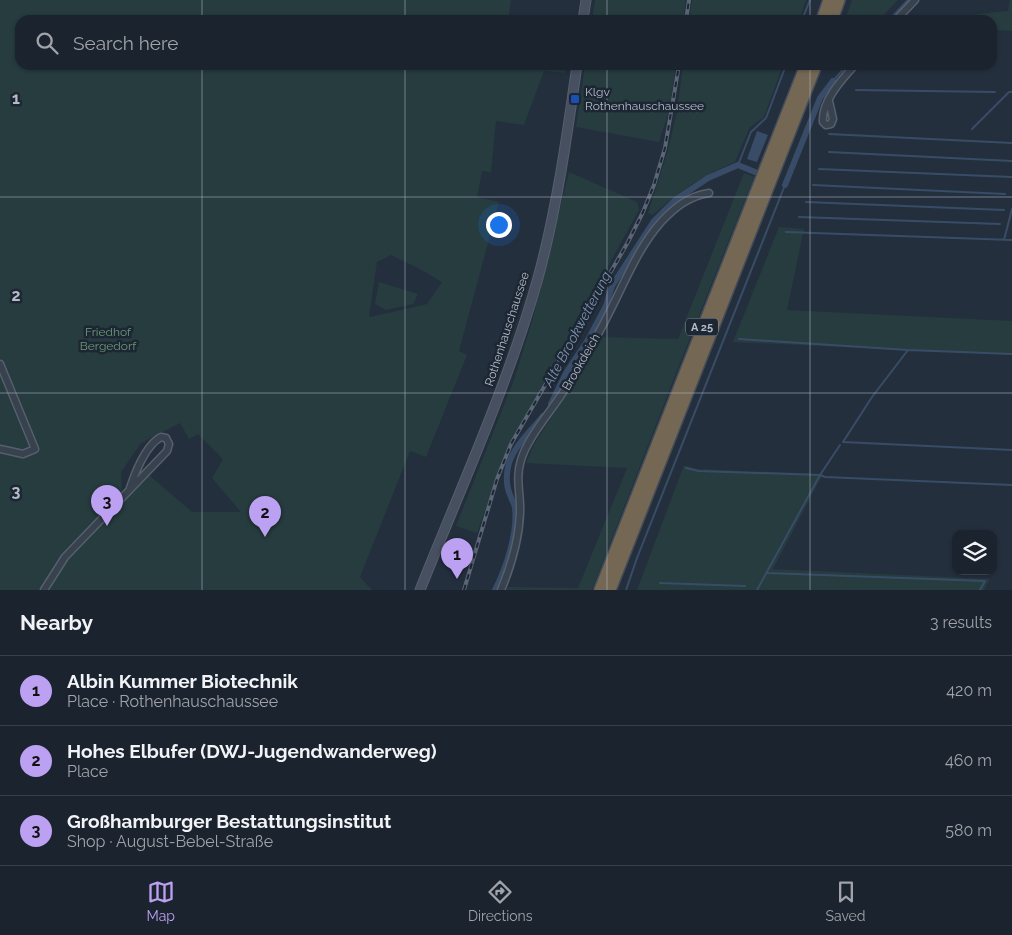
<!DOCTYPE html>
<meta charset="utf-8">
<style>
:root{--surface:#1b232e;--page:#242b36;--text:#f1f3f6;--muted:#a0a4aa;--line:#39404a;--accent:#bca0f2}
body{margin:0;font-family:Raleway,sans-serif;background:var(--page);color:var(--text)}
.controls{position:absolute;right:15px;bottom:15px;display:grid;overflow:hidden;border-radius:10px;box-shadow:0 1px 4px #0004}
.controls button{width:45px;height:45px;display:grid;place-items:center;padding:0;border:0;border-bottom:1px solid var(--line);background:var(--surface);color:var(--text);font:25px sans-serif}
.you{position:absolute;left:498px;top:224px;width:18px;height:18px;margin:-12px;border:4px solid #fff;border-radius:50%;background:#1a73e8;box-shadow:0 0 0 8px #1a73e833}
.badge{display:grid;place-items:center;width:32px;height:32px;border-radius:50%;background:var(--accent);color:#111;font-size:16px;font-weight:700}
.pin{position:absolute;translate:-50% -41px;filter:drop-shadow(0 1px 2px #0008)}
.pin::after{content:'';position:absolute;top:26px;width:18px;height:15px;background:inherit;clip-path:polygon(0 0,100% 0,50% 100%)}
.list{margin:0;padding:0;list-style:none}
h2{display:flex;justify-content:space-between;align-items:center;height:65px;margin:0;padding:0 20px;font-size:21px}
h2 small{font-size:16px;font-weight:400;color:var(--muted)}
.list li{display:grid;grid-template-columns:32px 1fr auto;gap:15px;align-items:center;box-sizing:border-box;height:70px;padding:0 20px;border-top:1px solid var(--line)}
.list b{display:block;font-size:19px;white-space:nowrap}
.list p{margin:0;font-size:16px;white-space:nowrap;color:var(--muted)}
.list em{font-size:16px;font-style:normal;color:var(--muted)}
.icon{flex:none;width:28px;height:28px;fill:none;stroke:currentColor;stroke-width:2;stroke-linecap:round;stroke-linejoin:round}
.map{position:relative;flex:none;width:1012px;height:590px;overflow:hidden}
.search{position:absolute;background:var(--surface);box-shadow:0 1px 4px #0004;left:15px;right:15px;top:15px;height:55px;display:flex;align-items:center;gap:12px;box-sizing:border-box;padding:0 18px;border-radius:15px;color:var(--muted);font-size:19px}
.sheet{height:275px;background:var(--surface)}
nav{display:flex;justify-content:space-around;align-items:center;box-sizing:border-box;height:70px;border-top:1px solid var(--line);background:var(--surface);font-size:14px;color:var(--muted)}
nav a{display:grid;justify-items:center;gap:2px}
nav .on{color:var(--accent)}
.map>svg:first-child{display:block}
.green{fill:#263c3f;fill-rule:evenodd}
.water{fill:#394c67}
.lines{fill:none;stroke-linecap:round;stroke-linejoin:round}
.stream{stroke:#394c67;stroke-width:2}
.canal{stroke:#394c67;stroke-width:6}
.minor-casing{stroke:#565f6c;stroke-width:9}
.secondary-casing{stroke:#565f6c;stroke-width:11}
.motorway-casing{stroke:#434c59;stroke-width:14}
.minor{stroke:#38414e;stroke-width:6}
.secondary{stroke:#465061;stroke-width:9}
.motorway{stroke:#746855;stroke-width:11}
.rail-casing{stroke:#5a6575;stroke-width:4}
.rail{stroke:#1d2633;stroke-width:2;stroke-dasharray:5.5;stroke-linecap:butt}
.grid{fill:none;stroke:#b4bcc9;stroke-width:1;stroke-opacity:0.55}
.transit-dot{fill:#1a4fb4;stroke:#1d2633;stroke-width:2}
.labels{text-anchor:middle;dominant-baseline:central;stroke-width:5;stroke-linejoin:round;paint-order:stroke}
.shield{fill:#1d2633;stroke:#878f9c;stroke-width:1}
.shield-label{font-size:11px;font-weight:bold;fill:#b4bcc9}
.poi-label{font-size:12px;fill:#b4bcc9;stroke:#1d2633;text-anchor:start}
.street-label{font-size:12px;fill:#b4bcc9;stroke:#1d2633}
.park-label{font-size:12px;fill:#6b9a76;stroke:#1d2633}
.water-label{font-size:14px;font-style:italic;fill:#7c92b1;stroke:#1d2633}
.grid-label{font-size:16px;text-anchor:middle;font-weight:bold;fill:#b4bcc9;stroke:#1d2633;stroke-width:5;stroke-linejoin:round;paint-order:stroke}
</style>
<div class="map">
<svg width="1012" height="590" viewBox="0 0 1012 590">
<rect width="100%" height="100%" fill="#242f3e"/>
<path class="green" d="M 0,0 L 511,0 L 508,20 L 20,20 L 20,65 L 567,65 L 565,73 L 544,71 L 524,125 L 496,121 L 491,172 L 482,171 L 477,197 L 499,202 L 459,351 L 467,355 L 426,457 L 410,451 L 360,577 L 372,590 L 47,590 L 68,558 L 148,474 L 192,512 L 241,512 L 212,478 L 223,459 L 198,434 L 189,439 L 180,423 L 141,443 L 121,472 L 122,494 L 64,554 L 40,590 L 0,590 ZM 391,255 L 418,268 L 442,282 L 427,304 L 370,317 L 369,316 L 377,262 Z
M 595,0 L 686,0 L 683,20 L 592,20 Z
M 692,0 L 806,0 L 799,20 L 689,20 Z
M 852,0 L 898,0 L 879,20 L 845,20 Z
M 1010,0 L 1012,0 L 1012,31 L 992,30 L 992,20 L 977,20 L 977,14 L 1008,11 Z
M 585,65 L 676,65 L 669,111 L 659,142 L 576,127 Z
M 683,65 L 783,65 L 764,117 L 750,127 L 735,162 C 701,177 680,190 653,215 L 648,213 L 668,150 L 677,112 Z
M 569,172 L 637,202 L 639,210 L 508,448 L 477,533 L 456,526 L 514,380 L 533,318 Z
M 744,173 L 754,177 L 671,386 L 592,590 L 506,590 L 508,587 L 578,588 L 627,468 L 526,463 L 534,444 L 570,389 L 600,337 L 678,339 Z
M 779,227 L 804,229 L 787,310 L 1012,321 L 1012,355 L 733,342 Z
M 379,282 L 418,294 L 413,304 L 386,310 L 375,304 Z
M 684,465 L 696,469 L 823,474 L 773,569 L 990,579 L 984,590 L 637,590 Z"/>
<path class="water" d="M 757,131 L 768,135 L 757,162 L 747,159 Z"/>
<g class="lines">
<path class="stream" d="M 802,20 L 810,0
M 889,20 L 908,0
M 833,81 L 847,65
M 856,90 L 995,92
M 972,129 L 1009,92 L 1012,92
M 829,134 L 1012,143
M 829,152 L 1012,161
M 738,165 L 751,132 L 766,118 L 786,65
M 819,169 L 1012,177
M 813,185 L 1005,194
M 806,202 L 1004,210
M 799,217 L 1000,224
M 786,232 L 1012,240
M 1004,240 L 1012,209
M 739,339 L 908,350 L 1012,354
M 908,350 L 872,397 L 843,442 L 1012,450
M 686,468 L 699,471 L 820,475 L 825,477 L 1012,485
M 767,573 L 985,581 L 980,590
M 660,583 L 745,586
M 626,590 L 637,558 L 785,185
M 757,590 L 820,475 L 840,445"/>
<path class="canal" d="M 785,185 L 820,98 L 833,81
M 551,404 L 566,373 L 588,340 L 606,306 L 612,286 L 654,221 L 675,200 L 708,178 L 738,165 L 755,172
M 495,590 C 506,569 518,532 515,508 C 515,504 512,501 511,497 C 506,487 506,474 509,463 C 515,445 531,431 543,416"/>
<defs>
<path id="minor" d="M 896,20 L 915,0
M 829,101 L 833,119 L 831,124 L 826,125 L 823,122 C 821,102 842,79 855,65
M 0,364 L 35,449 L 23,454 L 0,449
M 44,590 L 65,557 L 167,451 L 169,444 L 166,438 L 161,437 C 146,445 135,473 130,488
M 501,590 C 511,566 519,539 520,513 C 521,495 515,478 521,460 C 528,436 554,408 567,386 C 583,361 599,334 612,307 C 627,277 639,247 661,222 C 675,207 689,196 709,193"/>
<path id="secondary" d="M 583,20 L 586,0
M 420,590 C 461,487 508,385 538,278 C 557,208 567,136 577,65"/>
<path id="motorway" d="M 822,20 L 829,0
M 832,20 L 839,0
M 600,590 L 806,65
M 610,590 L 816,65"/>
</defs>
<use href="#minor" class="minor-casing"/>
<use href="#secondary" class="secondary-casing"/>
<use href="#motorway" class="motorway-casing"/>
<use href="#minor" class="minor"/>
<use href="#secondary" class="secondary"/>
<use href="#motorway" class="motorway"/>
<defs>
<path id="rail" d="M 686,20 L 689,0
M 464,590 L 497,479 L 511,444 L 628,242 L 643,212 L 654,185 L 665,148 L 679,65"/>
</defs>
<use href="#rail" class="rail-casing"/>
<use href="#rail" class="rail"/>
</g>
<path class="grid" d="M 202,0 L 202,20M 405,0 L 405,20M 607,0 L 607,20M 810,0 L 810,20M 202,65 L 202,590M 405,65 L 405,590M 607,65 L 607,590M 810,65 L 810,590M 0,197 L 1012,197M 0,393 L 1012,393"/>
<rect class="transit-dot" x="570" y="94" width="10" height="10" rx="2.5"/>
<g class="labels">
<rect class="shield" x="686" y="318.5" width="32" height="17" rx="4"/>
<g class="shield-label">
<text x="702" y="327">A 25</text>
</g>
<g class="poi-label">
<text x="585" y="92">Klgv<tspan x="585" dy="14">Rothenhauschaussee</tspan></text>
</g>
<g class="street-label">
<text transform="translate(507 329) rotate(-72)">Rothenhauschaussee</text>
<text transform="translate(581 362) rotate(-60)">Brookdeich</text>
</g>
<g class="park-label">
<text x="108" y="332">Friedhof<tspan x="108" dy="14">Bergedorf</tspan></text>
</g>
<g class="water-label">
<text transform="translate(577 329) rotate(-62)">Alte Brookwetterung</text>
</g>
</g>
<g class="grid-label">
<text x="16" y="104">1</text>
<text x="16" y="301">2</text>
<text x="16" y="497">3</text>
</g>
</svg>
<div class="controls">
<button><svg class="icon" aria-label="layers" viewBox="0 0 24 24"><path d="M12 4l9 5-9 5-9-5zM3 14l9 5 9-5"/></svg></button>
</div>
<div class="you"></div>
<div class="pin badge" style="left:457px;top:579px">1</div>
<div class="pin badge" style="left:265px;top:537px">2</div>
<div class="pin badge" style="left:107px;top:526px">3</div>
<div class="search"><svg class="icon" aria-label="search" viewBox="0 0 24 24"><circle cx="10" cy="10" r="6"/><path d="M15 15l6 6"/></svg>Search here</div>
</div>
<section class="sheet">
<h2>Nearby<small>3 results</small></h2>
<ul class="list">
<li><span class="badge">1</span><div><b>Albin Kummer Biotechnik</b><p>Place · Rothenhauschaussee</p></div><em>420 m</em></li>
<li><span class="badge">2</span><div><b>Hohes Elbufer (DWJ-Jugendwanderweg)</b><p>Place</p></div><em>460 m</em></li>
<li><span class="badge">3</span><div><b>Großhamburger Bestattungsinstitut</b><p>Shop · August-Bebel-Straße</p></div><em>580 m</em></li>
</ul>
</section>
<nav>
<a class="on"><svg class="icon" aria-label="map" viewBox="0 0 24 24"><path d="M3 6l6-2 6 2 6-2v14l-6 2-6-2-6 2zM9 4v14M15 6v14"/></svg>Map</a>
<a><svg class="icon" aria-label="directions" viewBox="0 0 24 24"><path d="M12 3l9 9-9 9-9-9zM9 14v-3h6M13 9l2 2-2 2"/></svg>Directions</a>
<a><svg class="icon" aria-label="saved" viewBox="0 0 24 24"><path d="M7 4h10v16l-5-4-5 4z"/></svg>Saved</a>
</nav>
